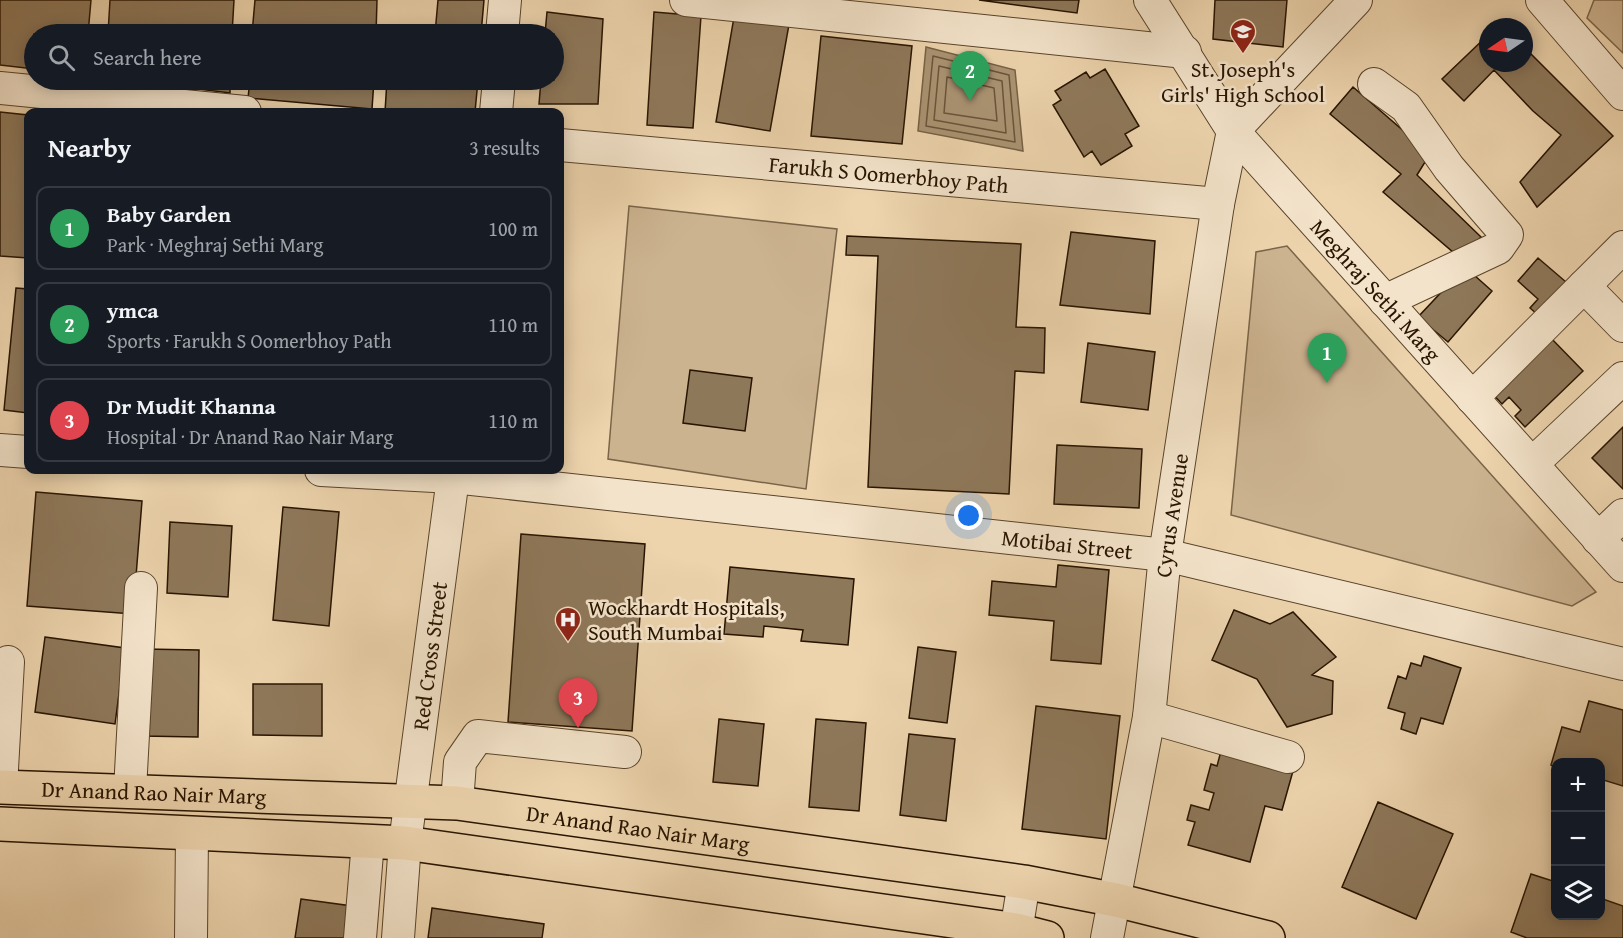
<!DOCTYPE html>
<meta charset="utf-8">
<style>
:root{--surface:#171b24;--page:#20242c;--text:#f1f3f6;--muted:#9ea1a6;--line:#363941;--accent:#2563eb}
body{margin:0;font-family:"Gentium Book Plus",serif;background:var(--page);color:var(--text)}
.controls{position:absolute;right:18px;bottom:18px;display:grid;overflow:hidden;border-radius:12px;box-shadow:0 3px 15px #0003}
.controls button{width:54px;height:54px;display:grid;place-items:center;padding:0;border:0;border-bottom:2px solid var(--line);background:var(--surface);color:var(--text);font:30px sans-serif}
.compass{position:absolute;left:1479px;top:18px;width:54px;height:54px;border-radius:50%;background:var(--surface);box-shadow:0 3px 15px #0003;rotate:257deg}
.you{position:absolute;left:969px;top:516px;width:21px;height:21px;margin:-15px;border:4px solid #fff;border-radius:50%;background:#1a73e8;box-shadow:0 0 0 9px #1a73e833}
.badge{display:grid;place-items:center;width:39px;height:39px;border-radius:50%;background:var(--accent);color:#fff;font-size:20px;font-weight:700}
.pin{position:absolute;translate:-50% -50px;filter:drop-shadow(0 2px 3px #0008)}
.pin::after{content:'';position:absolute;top:32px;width:21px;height:18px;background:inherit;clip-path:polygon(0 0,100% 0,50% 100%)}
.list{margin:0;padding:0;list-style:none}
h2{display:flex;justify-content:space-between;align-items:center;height:78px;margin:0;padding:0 24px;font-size:26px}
h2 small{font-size:20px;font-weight:400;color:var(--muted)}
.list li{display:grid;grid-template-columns:39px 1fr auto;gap:18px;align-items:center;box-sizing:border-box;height:84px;margin:0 12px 12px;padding:0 12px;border:2px solid var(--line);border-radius:12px}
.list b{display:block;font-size:22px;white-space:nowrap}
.list p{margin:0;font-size:20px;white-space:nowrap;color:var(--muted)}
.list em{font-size:20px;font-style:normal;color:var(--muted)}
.icon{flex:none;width:33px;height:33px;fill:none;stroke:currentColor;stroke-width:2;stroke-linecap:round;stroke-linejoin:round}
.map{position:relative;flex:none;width:1623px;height:938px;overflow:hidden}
.search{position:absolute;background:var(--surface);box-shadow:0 3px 15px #0003;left:24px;top:24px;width:540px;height:66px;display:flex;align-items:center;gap:15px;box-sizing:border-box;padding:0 21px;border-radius:33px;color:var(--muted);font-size:22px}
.panel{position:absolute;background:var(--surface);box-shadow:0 3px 15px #0003;left:24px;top:108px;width:540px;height:366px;border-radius:12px}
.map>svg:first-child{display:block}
.green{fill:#ccb390;stroke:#7a6448;stroke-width:1.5}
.water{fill:#aa9372;stroke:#766044;stroke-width:1.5}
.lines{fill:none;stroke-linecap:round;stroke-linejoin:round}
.shore{stroke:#695439;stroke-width:1.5}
.building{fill:#8e785a;stroke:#281400;stroke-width:1.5}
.minor-casing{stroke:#59442b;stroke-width:34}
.major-casing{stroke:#281400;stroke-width:36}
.minor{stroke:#f3e3ca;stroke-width:32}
.major{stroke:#edd4ad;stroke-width:33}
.labels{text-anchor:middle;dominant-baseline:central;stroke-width:5;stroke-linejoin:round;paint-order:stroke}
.poi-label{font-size:22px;fill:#281400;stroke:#f3e3ca}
.street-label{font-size:22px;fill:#281400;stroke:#f3e3ca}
</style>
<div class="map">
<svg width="1623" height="938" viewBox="0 0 1623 938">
<rect width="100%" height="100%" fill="#edd4ad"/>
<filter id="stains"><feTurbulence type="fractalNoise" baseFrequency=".00333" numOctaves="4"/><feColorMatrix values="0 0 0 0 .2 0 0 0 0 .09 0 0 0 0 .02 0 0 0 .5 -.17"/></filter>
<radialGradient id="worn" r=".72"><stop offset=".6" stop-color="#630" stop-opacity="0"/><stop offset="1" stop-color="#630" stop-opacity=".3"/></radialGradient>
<path class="green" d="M 1594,0 L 1623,0 L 1623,53 L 1587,18 Z
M 629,206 L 837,229 L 806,489 L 608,459 Z
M 1287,246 L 1596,592 L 1572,606 L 1231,515 L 1256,252 Z"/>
<path class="water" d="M 926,47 L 1015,70 L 1023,151 L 918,131 Z"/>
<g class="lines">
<path class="shore" d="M 933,56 L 1009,75 L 1015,142 L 926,126 Z
M 939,66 L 1002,81 L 1006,133 L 934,120 Z
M 947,77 L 994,88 L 997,121 L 944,113 Z"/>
</g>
<path class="building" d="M 0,0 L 91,0 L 88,34 L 34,34 L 34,69 L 0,65 Z
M 110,0 L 234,0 L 232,34 L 108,34 Z
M 255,0 L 377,0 L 376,34 L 252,34 Z
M 438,0 L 484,0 L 481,34 L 435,34 Z
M 979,0 L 1079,0 L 1077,13 Z
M 1215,0 L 1287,0 L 1283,47 L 1213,39 Z
M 547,12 L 603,19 L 598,104 L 539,104 L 541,80 L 554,80 L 554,34 L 545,34 Z
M 654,12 L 701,16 L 693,128 L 647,125 Z
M 734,17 L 790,19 L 770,131 L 716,122 Z
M 1488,35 L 1488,63 L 1524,63 L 1524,47 L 1613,136 L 1537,207 L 1520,182 L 1561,135 L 1533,111 L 1494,70 L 1464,101 L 1442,79 Z
M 821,36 L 912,46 L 902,144 L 811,136 Z
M 1105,69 L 1139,126 L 1125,134 L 1132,146 L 1101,165 L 1092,151 L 1084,157 L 1053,105 L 1061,100 L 1055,91 L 1086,72 L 1090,78 Z
M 126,80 L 230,80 L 230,93 Z
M 250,80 L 374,80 L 372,109 L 248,98 Z
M 387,80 L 478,80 L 475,112 L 385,112 Z
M 1353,87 L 1430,154 L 1417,175 L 1481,237 L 1461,259 L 1383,192 L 1401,174 L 1330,114 Z
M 0,112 L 28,115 L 28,258 L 0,256 Z
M 1071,232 L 1155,241 L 1150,314 L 1060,305 Z
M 847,236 L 1021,244 L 1016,327 L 1045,328 L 1044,373 L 1015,371 L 1009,494 L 868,487 L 878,256 L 846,255 Z
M 1538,258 L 1566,282 L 1538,315 L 1530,308 L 1538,299 L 1518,281 Z
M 1465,267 L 1492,291 L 1448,342 L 1418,317 Z
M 16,288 L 28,289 L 28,413 L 4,410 Z
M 1548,335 L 1583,371 L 1525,427 L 1515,416 L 1521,410 L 1509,397 L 1502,404 L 1490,391 Z
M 1088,343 L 1155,352 L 1148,410 L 1081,402 Z
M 690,370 L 752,378 L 745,431 L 683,423 Z
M 1623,427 L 1623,489 L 1592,458 Z
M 1057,445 L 1142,449 L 1139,508 L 1054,504 Z
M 36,492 L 142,501 L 133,614 L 27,606 Z
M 283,507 L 339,512 L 329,626 L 273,620 Z
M 170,522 L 232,526 L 228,597 L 167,593 Z
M 521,534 L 645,544 L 632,731 L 508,722 Z
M 1058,565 L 1109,570 L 1101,664 L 1051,660 L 1054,621 L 989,615 L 992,581 L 1056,587 Z
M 730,567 L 854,579 L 848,645 L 801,641 L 803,630 L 764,626 L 763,637 L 724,634 Z
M 1234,610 L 1270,624 L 1293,612 L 1336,657 L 1312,675 L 1333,681 L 1332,714 L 1287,727 L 1257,679 L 1212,660 Z
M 45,637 L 125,648 L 115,724 L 35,712 Z
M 918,647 L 956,652 L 947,723 L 909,718 Z
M 144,649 L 199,650 L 198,737 L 142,736 Z
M 1424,656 L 1461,668 L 1443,724 L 1421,718 L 1416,734 L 1401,729 L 1405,713 L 1388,708 L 1398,676 L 1406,679 L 1411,663 L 1421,666 Z
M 253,684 L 322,684 L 322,736 L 253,735 Z
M 1589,701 L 1623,710 L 1623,786 L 1600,779 L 1600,762 L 1556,762 L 1556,767 L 1551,765 L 1562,727 L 1580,732 Z
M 1036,706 L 1120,716 L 1106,839 L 1022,829 Z
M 719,719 L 764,724 L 758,786 L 713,782 Z
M 816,719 L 866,723 L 859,811 L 809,807 Z
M 909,734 L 955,739 L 946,821 L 900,815 Z
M 1221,751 L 1293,771 L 1282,810 L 1265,806 L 1250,862 L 1188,845 L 1195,822 L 1187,820 L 1191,805 L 1209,810 L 1214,793 L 1204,790 L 1211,764 L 1217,766 Z
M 1378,802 L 1453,834 L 1416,919 L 1342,887 Z
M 1531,874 L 1556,882 L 1556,916 L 1600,916 L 1600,898 L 1623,906 L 1623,938 L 1527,938 L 1511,932 Z
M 301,899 L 352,906 L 347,938 L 295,938 Z
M 432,908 L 544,924 L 542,938 L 428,938 Z"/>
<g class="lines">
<defs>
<g id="minor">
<path d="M 686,0 L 1185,52"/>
<path id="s1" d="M 1150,0 L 1233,131 L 1623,566"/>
<path d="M 1542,0 L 1623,94"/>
<path d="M 502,34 L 505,0"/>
<path d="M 1374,84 L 1406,107 L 1449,168 L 1507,235 L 1498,248 L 1385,301"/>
<path d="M 0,88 L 245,112"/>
<path d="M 496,112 L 499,80"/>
<path id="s2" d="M 560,145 L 1218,204"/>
<path d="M 1584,286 L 1623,326"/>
<path d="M 1472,398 L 1623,247"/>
<path d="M 0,450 L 28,452"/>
<path d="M 1532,464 L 1623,378"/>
<path id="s3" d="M 321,470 L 453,477 L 1165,555 L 1623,664"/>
<path d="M 1598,539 L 1623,515"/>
<path d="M 1149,717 L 1288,757"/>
<path d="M 1,787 L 8,662"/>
<path d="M 130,790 L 141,588"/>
<path d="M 457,803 L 460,762 L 478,736 L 625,752"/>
<path d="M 191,938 L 192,833"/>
<path d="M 360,938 L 368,841"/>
<path id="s4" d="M 398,938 L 405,843 L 454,470"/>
<path d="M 1015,938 L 1024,882"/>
<path id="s5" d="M 1107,938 L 1149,717 L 1165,555 L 1218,204 L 1233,131 L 1356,0"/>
</g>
<g id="major">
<path id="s6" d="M 0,787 L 457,803 L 1024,882 L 1116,900 L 1268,938"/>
<path d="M 0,824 L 405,843 L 1016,930 L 1047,938"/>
</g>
</defs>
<use href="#minor" class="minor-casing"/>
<use href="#major" class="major-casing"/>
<use href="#minor" class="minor"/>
<use href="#major" class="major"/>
</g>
<defs>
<symbol id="school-pin" viewBox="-11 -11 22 30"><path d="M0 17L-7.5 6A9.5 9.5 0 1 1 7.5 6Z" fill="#8f2418" stroke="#f3e3ca"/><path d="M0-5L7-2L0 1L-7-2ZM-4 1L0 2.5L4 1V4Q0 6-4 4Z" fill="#fff"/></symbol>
<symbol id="hospital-pin" viewBox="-11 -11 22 30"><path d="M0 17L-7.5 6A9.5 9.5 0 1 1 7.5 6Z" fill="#8f2418" stroke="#f3e3ca"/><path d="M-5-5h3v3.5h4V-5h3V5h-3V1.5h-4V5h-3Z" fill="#fff"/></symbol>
</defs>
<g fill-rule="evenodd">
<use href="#school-pin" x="1228" y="17" width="30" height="40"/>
<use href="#hospital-pin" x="553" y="605" width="30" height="40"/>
</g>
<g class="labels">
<g class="poi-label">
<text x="1243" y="69">St. Joseph's<tspan x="1243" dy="25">Girls' High School</tspan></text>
<text x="588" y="607" text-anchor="start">Wockhardt Hospitals,<tspan x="588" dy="25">South Mumbai</tspan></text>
</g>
<g class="street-label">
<text stroke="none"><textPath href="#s2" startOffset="330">Farukh S Oomerbhoy Path</textPath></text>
<text stroke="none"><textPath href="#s1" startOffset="369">Meghraj Sethi Marg</textPath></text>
<text stroke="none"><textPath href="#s5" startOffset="428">Cyrus Avenue</textPath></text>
<text stroke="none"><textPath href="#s3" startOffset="750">Motibai Street</textPath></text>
<text stroke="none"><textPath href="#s4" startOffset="284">Red Cross Street</textPath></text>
<text stroke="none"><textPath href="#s6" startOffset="154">Dr Anand Rao Nair Marg</textPath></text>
<text stroke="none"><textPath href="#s6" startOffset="640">Dr Anand Rao Nair Marg</textPath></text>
</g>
</g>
<rect width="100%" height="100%" filter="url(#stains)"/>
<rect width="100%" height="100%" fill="url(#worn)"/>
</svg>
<div class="controls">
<button>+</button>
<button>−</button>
<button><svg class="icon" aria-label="layers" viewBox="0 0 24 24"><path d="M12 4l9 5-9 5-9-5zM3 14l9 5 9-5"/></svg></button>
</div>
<svg class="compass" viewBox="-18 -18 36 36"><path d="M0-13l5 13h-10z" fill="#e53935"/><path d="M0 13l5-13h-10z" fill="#9ea1a6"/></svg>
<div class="you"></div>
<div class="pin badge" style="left:1327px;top:383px;background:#2e9e5b">1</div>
<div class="pin badge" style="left:970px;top:101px;background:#2e9e5b">2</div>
<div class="pin badge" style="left:578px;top:728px;background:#e0444e">3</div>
<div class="search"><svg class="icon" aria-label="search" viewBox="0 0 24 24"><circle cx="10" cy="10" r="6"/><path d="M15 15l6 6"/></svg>Search here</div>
<section class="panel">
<h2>Nearby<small>3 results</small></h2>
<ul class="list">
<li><span class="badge" style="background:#2e9e5b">1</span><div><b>Baby Garden</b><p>Park · Meghraj Sethi Marg</p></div><em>100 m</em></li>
<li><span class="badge" style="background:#2e9e5b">2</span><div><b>ymca</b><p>Sports · Farukh S Oomerbhoy Path</p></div><em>110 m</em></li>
<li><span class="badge" style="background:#e0444e">3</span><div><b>Dr Mudit Khanna</b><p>Hospital · Dr Anand Rao Nair Marg</p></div><em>110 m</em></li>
</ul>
</section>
</div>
